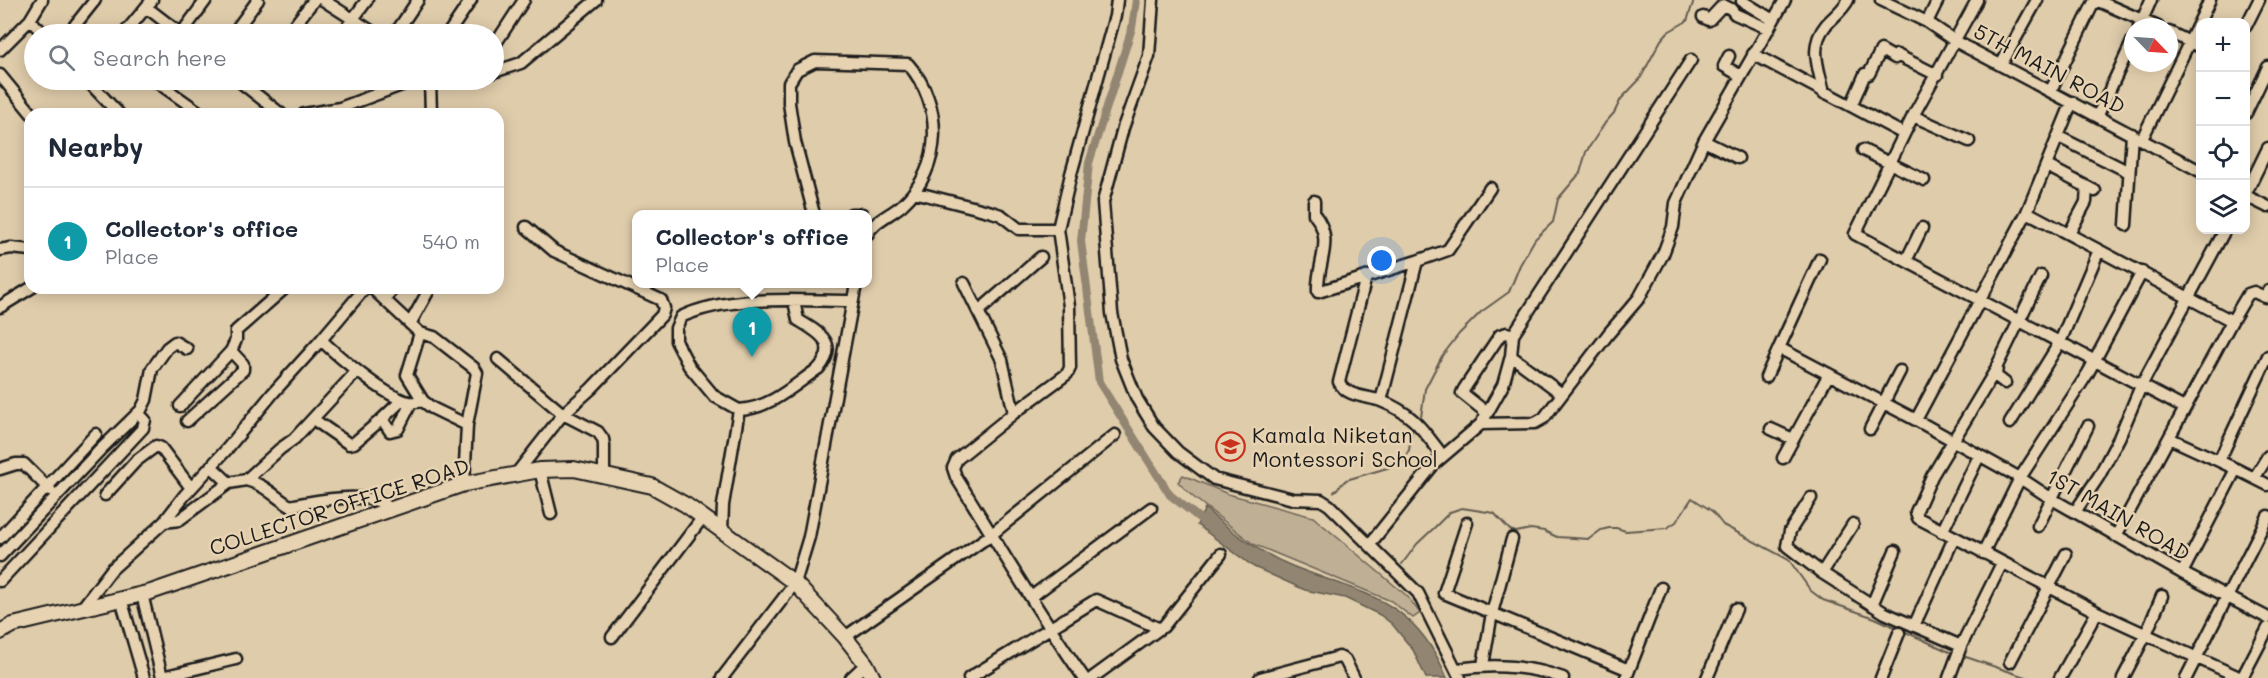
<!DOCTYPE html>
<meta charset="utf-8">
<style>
:root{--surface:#fff;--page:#f6f6f7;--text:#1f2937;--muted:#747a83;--line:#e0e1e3;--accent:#0b8043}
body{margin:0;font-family:Mali,sans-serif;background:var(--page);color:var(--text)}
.controls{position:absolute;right:18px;top:18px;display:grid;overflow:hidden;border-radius:12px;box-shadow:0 3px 15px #0003}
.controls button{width:54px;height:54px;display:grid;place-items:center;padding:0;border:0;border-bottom:2px solid var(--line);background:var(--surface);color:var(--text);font:30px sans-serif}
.compass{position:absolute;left:2124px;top:18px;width:54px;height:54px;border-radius:50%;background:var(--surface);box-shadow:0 3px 15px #0003;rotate:115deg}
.you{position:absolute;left:1382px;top:261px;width:21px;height:21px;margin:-15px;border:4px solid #fff;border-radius:50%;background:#1a73e8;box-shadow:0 0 0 9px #1a73e833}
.badge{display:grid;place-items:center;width:39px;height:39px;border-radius:50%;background:var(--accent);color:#fff;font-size:20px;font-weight:700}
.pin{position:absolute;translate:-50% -50px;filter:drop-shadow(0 2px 3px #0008)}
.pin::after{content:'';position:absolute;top:32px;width:21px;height:18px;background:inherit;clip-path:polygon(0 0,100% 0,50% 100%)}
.popup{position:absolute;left:632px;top:210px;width:240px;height:78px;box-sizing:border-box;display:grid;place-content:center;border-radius:12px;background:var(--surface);filter:drop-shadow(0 2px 4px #0005);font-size:20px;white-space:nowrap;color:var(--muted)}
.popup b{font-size:22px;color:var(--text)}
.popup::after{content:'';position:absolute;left:50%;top:100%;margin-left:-12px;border:12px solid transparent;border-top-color:var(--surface)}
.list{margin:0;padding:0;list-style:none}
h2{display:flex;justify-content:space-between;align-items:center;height:78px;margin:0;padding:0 24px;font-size:26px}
h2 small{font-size:20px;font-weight:400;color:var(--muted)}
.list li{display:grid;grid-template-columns:39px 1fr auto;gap:18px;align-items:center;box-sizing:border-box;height:108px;padding:0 24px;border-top:2px solid var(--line)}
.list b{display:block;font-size:22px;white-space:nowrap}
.list p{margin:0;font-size:20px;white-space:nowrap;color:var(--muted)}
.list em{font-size:20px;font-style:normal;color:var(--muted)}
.icon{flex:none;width:33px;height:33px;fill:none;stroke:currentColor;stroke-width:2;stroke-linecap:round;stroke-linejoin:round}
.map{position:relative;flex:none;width:2268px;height:678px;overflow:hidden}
.search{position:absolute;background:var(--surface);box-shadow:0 3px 15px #0003;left:24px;top:24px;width:480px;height:66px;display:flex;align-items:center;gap:15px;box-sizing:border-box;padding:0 21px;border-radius:33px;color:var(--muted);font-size:22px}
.panel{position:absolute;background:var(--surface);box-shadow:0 3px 15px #0003;left:24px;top:108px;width:480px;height:186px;border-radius:18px}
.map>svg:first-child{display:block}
.green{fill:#bfaf94;stroke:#6e6658;stroke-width:1.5}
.water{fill:#928672;stroke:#635c50;stroke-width:1.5}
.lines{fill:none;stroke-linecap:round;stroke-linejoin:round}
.stream{stroke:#635c50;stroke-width:2}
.canal{stroke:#928672;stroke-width:8}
.minor-casing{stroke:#1c1c1c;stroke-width:15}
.major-casing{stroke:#1c1c1c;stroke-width:18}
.minor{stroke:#e7d3b1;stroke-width:10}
.major{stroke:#e7d3b1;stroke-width:14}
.labels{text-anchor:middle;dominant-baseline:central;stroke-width:5;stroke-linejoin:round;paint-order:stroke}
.street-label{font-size:21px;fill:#1c1c1c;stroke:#e7d3b1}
.poi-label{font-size:21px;fill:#1c1c1c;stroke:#e7d3b1;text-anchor:start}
</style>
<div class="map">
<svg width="2268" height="678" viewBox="0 0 2268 678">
<rect width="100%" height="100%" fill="#dfccab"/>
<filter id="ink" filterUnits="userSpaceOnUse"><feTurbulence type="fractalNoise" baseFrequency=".0167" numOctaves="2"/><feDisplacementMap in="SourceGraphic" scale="12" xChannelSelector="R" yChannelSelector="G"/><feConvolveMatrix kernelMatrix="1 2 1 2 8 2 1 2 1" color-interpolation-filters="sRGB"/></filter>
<g filter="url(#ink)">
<path class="green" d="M 1183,475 L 1228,494 L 1313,517 L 1407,596 L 1420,613 L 1413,618 L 1391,601 L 1253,544 L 1192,496 L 1178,482 Z"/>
<path class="water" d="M 1205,508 C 1231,532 1258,552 1292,566 C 1364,595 1414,597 1447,678 L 1426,678 L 1413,650 L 1392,624 L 1380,615 L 1345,598 L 1305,590 L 1254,567 L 1197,525 Z"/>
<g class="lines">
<path class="stream" d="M 1418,421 L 1421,417 L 1425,389 L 1442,356 L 1459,334 L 1481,312 L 1509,292 L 1520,265 L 1535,239 L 1553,222 L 1558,199 L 1580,173 L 1586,152 L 1605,123 L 1614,113 L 1621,99 L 1640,79 L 1661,40 L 1668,32 L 1687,21 L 1694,0
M 1334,492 L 1346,480 L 1401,464 L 1409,450 L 1412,430 L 1415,426
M 1402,564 L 1417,544 L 1435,527 L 1450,512 L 1462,508 L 1494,513 L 1510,530 L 1516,532 L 1531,529 L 1544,531 L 1557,537 L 1589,539 L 1601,530 L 1609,528 L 1616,528 L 1626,531 L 1667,528 L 1676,522 L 1692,498 L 1712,511 L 1723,525 L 1789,560 L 1811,591 L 1823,600 L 1875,618 L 1954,654
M 1960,655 L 2028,678"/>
<path class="canal" d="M 1136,0 L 1132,28 L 1089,163 L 1081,241 L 1099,382 L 1170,495 L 1208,525"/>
<defs>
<path id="minor" d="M 323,0 L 376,34
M 1153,0 L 1149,56 L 1123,128 L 1103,202 L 1112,313 L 1121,359 L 1137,399 L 1154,427 L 1178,452 L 1214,479 L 1293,499 L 1321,500 L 1329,505 L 1418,593 L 1460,678
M 1881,0 L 1927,22 L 1955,41 L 2200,171
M 1977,0 L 1913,116 L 1855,234 L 2184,408
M 2096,0 L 2158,27
M 1742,1 L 1773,20
M 146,7 L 181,34
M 1703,17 L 1709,20 L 1723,5 L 1731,9 L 1735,14 L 1769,29
M 30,20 L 44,34
M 1927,22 L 1938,0
M 2246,26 L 2259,0
M 2139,27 L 2151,0
M 2169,32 L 2200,47
M 68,34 L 95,0
M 124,34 L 152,0
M 181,34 L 206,0
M 233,34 L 258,0
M 288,34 L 314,0
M 342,34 L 367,0
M 395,34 L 418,0
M 448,34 L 471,0
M 494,46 L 524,0
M 0,50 L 30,20 L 42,0
M 1753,54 L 1904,134
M 1729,56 L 1724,66 L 1741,76
M 2001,65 L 2037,0
M 494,72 L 521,63 L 596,0
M 0,75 L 32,114
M 87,80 L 119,114
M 154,80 L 202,114
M 238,80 L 281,114
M 430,80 L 431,114
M 2051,90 L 2095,0
M 1824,93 C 1819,68 1808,47 1826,25 C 1833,17 1843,10 1848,0
M 1851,106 L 1865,74 L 1869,74 L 1881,50 L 1895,58 L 1897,55 L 1937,75
M 2246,113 L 2268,67
M 304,114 L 340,108 L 415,80
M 2098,115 L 2133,40
M 1913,116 L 1969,141
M 2059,137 L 2129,172
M 2142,139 L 2210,0
M 1704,141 L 1738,158
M 1863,150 L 1924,180
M 2047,166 L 2095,191
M 914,192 L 992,212 L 1001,215 L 1019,229 L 1058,229
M 2246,193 L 2268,148
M 2246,196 L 2268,207
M 1314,201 L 1314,214 C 1336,241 1316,263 1318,292 L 1366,277
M 2027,212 L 2072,102
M 814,214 L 795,142 L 789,103 L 789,83 L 797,70 L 815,61 L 908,64 C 944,105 943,168 902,205 C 891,215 873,221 867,235
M 851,214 L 862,214
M 2126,225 L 2132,134
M 2069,234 L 2086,202 L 2087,187
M 0,250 L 11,248 L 30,250
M 1820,259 L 1779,348 L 1916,420 L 2020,478 L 2052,499 L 2182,573 L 2268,618
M 1417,261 L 1448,250 L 1490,188
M 1906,261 L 1922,228
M 964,283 L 1002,360 L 1014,413
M 365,288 L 321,340 C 338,356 387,398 409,402 C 413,403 418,402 423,401
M 372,288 L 420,333 L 407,375 L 423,401 L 432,408 L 467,425 L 464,484
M 384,299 L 394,288
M 0,307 L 31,288
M 979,311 L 1041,257
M 2232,321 L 2248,294 L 2254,292 L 2265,297 L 2268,291
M 410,324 L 430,288
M 420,333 L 434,337 L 474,368 L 477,373 L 467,425
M 1511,356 L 1513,335 L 1691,60
M 498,359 L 563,414 L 598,432 L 603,439 L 604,445 L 604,474
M 1995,371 L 1932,476 L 1916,512 L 1918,518 L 2097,612 L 2241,678
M 1766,377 L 1779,348
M 2005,383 L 1996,376 L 1997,366 L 2041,276
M 1381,401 L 1417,261 L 1366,277 L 1339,382 C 1346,397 1367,396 1381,401 C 1414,414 1422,429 1443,456
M 180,406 L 231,351 L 236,340 L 236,331 L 285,288
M 739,410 C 771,408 793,386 819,368 C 840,343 818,332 798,320 L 794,301
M 1487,413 L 1462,393 L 1464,389 L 1500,335 L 1507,333 L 1513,335
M 313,419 L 349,444 L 354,443 L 382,419 L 390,431 L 398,429 L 411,403
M 382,419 L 402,400
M 1916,420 L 2027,212 L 2232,321 L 2116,536
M 187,421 L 243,370 L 243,364 L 231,351
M 2010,423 L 2060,342 L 2099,250
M 1481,424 L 1503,385 L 1511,356 L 1562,394
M 1771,429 L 1793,439
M 1870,429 L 1900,371
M 2169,438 L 2219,461
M 1783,458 L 1829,374
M 211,466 L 229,483
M 0,469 L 16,464 L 24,464 L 50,490
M 2236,469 L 2219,461 L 2268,356
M 540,470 L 551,514
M 516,474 L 563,414 L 591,389 L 662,315 L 664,308 L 661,300 L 554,251 L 526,227
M 2255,477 L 2268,456
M 246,480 C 264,484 275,497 290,506 C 312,501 374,489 389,509
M 105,495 L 136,461 L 156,446 L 161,448 L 191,488
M 1811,498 L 1790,531 L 1787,546 L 1822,573 L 1885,613 L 1961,646
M 2075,512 L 2099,476 L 2119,438 L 2141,386 L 2225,230
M 164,522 L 179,520 L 229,483 L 246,480 L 280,449 L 294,439 L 357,371
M 1467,523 L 1444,593 L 1629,670
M 2038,526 L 2088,426
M 722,531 L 723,505 L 739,410 L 714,396 L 689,366 L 676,341 L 676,328 L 681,317 C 730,294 800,301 852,301
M 1942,532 L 1979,456
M 0,538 L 96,434
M 1370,544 L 1434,464 L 1481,424 L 1535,423 L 1544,418 L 1609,333 L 1639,298 L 1663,254 L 1673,227 L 1676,203 L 1704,141 L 1785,0
M 1983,553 L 2020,478 L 2088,373 L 2142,272
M 0,556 L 100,450 L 141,410 L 146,400 L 152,369 L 167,348 L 175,342 L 187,349
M 1822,573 L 1853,524
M 2182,573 L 2236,469 L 2268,485
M 0,581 L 143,428 L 145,420 L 138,413
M 142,594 L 162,677 L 236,659
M 1031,597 L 1151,508
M 121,599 L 144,678
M 1872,605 L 1895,551
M 82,608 L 112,569 L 164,522 L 184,496 L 227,449 L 273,393 L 321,340
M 1914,626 L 1954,538
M 612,637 L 703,517
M 845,637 L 992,534 L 1115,435
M 2010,662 L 2066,554
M 1483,665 L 1492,613 L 1512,539
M 1457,669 C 1492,664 1530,666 1563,678
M 722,678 L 795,583 L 809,537 L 856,284
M 851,678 L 866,664
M 969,678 L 1096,600 L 1158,628 L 1163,627 L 1221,554
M 1084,678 C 1038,613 998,544 956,477 L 953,468 L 957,459 L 1014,413 L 1067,374 L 1070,368 L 1069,306 L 1058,229 L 1071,174 L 1115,16 L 1117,0
M 1092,678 L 1162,627
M 1260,678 L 1339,657 L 1345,660 L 1354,678
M 1626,678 L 1661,588
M 1707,678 L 1736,609
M 1881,678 L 1899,633
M 1949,678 L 1961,646 L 2002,563
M 2060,678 L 2097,612
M 2123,678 L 2146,634 L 2162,596
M 2186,678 L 2268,516
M 2242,678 L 2268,628"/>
<path id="major" d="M 0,632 L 13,625 L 151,592 L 464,484 L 540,470 L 574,469 L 652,486 L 686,505 L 795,583 L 845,637 L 866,664 L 873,678"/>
</defs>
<use href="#minor" class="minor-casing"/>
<use href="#major" class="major-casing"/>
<use href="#minor" class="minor"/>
<use href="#major" class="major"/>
</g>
</g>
<defs>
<symbol id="school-ring" viewBox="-11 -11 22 22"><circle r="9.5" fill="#e7d3b1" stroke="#c8321e" stroke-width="1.5"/><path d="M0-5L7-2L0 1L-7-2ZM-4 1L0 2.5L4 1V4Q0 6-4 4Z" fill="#c8321e"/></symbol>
</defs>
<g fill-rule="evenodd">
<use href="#school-ring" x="1214" y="430" width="33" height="33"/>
</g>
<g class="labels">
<g class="street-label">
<text transform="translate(2050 68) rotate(28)">5TH MAIN ROAD</text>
<text transform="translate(339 506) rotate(-18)">COLLECTOR OFFICE ROAD</text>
<text transform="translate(2119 514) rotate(30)">1ST MAIN ROAD</text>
</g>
<g class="poi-label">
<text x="1252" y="434">Kamala Niketan<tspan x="1252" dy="24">Montessori School</tspan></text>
</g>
</g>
</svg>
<div class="controls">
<button>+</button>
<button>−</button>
<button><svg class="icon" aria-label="locate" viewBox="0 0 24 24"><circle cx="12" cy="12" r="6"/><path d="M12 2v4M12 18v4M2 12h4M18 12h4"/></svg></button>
<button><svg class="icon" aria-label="layers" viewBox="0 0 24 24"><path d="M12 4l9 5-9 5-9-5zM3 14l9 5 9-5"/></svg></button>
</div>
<svg class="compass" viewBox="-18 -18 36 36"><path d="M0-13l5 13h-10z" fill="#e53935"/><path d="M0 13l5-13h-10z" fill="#747a83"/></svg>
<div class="you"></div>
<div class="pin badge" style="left:752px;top:357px;background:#0f9aa8">1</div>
<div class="popup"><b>Collector's office</b>Place</div>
<div class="search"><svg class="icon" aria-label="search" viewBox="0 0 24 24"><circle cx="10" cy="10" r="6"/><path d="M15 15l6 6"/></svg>Search here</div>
<section class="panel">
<h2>Nearby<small></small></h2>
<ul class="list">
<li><span class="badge" style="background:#0f9aa8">1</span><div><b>Collector's office</b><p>Place</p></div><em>540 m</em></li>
</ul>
</section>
</div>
